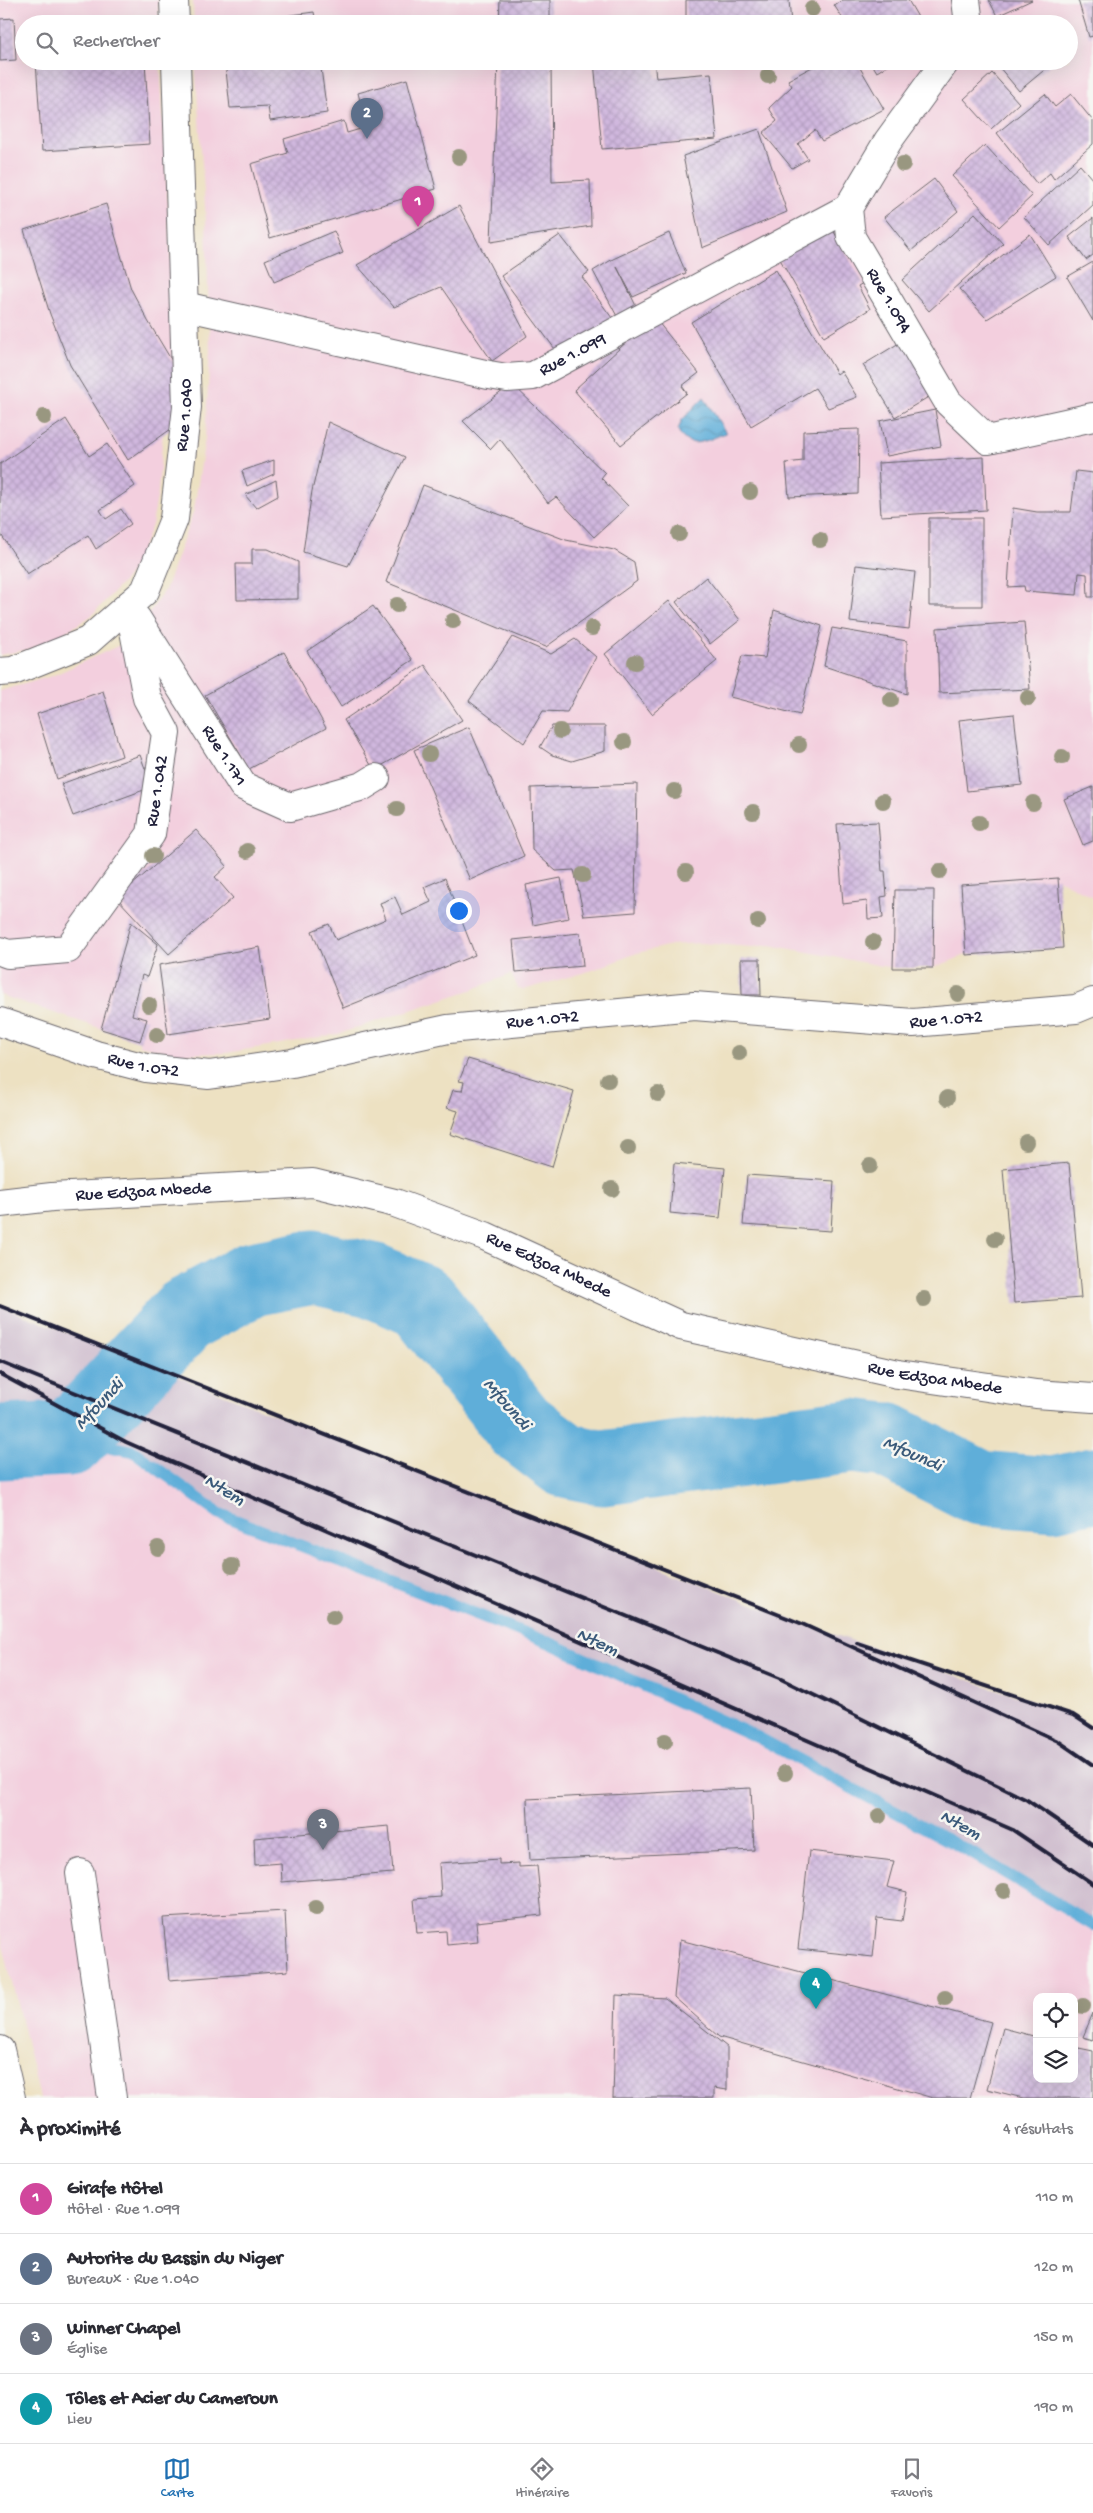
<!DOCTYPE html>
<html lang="fr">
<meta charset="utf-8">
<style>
:root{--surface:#fff;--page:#f7f7f7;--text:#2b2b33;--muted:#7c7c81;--line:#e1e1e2;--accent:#1f6fb2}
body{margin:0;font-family:"Gochi Hand",sans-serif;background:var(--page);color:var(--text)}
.controls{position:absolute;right:15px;bottom:15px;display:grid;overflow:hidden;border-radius:10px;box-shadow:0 5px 20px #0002}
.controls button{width:45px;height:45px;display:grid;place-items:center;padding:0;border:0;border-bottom:1px solid var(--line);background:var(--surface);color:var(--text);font:25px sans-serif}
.you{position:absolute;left:458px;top:910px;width:18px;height:18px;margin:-12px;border:4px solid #fff;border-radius:50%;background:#1a73e8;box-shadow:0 0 0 8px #1a73e833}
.badge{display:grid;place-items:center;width:32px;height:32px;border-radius:50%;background:var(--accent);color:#fff;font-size:16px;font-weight:700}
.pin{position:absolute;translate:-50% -41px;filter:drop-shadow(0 1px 2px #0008)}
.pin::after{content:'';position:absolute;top:26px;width:18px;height:15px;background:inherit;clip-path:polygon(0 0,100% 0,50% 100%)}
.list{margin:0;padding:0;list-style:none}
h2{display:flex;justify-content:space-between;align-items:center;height:65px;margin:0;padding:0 20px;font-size:21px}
h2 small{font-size:16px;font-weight:400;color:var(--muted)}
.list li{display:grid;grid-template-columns:32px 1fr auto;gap:15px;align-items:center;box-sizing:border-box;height:70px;padding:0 20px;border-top:1px solid var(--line)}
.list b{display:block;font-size:19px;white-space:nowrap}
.list p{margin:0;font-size:16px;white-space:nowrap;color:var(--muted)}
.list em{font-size:16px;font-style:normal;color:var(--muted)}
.icon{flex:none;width:28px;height:28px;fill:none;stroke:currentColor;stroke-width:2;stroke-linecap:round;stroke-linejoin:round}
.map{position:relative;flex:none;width:1093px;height:2098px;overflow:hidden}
.search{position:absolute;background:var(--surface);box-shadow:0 5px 20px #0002;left:15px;right:15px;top:15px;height:55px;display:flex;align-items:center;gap:12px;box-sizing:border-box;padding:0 18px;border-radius:28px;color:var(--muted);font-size:19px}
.sheet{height:345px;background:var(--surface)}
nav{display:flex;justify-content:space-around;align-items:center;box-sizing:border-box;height:70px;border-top:1px solid var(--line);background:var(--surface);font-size:14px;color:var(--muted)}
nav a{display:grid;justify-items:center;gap:2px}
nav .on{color:var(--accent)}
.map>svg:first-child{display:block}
.built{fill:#f3cfde;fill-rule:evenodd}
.railway{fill:#cfbdce}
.water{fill:url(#water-waves);stroke:#40688a}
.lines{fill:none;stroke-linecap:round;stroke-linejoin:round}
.stream{stroke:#5faed9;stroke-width:12}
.river{stroke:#5faed9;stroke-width:75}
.building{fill:url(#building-cross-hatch)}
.minor-casing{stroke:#69656a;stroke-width:30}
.secondary-casing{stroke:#69656a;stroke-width:30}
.minor{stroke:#fff;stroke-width:28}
.secondary{stroke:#fff;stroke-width:28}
.rail{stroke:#22223b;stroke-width:4}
.tree{fill:#999780}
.labels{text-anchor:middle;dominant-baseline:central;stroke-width:5;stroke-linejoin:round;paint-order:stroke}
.street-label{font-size:18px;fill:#22223b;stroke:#f6f6f2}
.water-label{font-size:19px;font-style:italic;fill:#3a5a7a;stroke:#f6f6f2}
</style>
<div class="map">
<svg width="1093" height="2098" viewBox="0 0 1093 2098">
<defs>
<pattern id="water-waves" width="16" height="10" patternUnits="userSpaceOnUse" patternTransform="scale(1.25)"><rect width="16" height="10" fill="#5faed9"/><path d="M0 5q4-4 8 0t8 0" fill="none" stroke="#4e8db1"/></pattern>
<pattern id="building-cross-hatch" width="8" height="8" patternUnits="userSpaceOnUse" patternTransform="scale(1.25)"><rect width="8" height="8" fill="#d0b7de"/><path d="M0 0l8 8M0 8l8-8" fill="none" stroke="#b29dbf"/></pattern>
</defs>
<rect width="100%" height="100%" fill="#f6f6f2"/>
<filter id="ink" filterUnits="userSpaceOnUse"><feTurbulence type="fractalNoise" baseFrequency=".02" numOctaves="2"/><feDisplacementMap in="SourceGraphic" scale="10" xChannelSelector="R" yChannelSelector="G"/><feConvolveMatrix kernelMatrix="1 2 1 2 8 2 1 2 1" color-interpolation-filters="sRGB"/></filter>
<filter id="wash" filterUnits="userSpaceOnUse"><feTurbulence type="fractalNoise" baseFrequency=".0096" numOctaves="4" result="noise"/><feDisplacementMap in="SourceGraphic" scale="20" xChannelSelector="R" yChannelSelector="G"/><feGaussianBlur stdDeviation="1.12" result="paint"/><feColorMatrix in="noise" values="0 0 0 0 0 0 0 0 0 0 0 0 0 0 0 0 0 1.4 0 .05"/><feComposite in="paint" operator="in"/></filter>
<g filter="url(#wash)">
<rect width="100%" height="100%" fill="#ede1c2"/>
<path class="built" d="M 0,0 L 158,0 L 159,24 L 24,24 L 24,61 L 160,61 L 176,356 L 165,408 L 158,492 L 152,525 L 137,562 L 126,579 L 91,616 L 63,634 L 31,649 L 0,655 Z
M 193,0 L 1093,0 L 1093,897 L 1058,879 L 1063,948 L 966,955 L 933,968 L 893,968 L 770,945 L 752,947 L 701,943 L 671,945 L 637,953 L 593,970 L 523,990 L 518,988 L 511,974 L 471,990 L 338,1034 L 226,1053 L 176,1054 L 139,1045 L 139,1041 L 0,995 L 0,691 L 52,676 L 131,640 L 166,588 L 194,510 L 205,438 L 210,352 L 206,220 L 195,61 L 1069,61 L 1069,24 L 194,24 Z
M 69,1439 L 133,1451 L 220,1514 L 550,1643 L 759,1738 L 1093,1920 L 1093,2098 L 40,2098 L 0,1933 L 0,1479 ZM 1037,1997 L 1074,1997 L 1074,2079 L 1037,2079 Z"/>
<path class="railway" d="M 0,1306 L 800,1623 L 1073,1715 L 1093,1728 L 1093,1920 L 759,1738 L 550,1643 L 220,1514 L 133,1451 L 69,1439 L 0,1442 Z"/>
<path class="water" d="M 704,397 L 726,433 C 709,439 687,453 678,430 L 682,420 Z"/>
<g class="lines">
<path class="stream" d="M 69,1439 L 133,1451 L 220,1514 L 550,1643 L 759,1738 L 968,1851 L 1093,1925"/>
<path class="river" d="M 0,1442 L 69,1439 L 185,1315 L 252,1279 L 313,1267 L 372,1280 L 422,1302 L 520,1426 L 565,1460 L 603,1468 L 852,1436 L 886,1440 L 980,1488 L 1053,1494 L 1093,1485"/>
</g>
<g id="blocks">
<path class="building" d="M 500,0 L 550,0 L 550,24 L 499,24 Z
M 686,0 L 789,0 L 791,24 L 686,24 Z
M 843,0 L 908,0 L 922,24 L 846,24 L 834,5 Z
M 989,0 L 1032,0 L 997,16 Z
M 1078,0 L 1093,0 L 1093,36 L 1089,37 Z
M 314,12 L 316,24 L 233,24 L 233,23 Z
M 14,18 L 16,60 L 0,61 L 0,19 Z
M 36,61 L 145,61 L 150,144 L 42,151 Z
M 225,61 L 320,61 L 327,113 L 270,121 L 268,106 L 230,108 Z
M 498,61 L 551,61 L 552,182 L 590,180 L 591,226 L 491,242 Z
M 594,61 L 654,61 L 656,78 L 711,73 L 717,139 L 602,149 Z
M 823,61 L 856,61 L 884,109 L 822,141 L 815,130 L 798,144 L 808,159 L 792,168 L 763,133 L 777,121 L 769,108 L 792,86 L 788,80 Z
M 870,61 L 894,61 L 877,72 Z
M 994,61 L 1055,61 L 1019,91 Z
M 992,73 L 1019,103 L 991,129 L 964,99 Z
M 407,79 L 436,189 L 270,238 L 251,164 L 288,153 L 284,139 L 344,121 L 347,133 L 367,127 L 358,93 Z
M 1045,94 L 1055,107 L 1071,94 L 1093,121 L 1093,144 L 1054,179 L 1050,173 L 1037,184 L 997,133 Z
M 759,129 L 787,212 L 702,248 L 683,156 Z
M 985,145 L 1032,196 L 999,227 L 952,176 Z
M 1080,165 L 1093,180 L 1093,205 L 1049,245 L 1024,217 Z
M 934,179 L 958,211 L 911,251 L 884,217 Z
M 106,204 L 131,289 L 148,321 L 200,408 L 128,460 L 70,365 L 50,314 L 24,230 Z
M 459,206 L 527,336 L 492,361 L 441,287 L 394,307 L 357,265 Z
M 975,213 L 1003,244 L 929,311 L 902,280 Z
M 1093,218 L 1093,255 L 1086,260 L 1069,237 Z
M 829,223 L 863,283 L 858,286 L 870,309 L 824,337 L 777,254 Z
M 334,231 L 343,253 L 274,282 L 265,260 Z
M 669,233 L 686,273 L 633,297 L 617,267 L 638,310 L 619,320 L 593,271 L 613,259 Z
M 1030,234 L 1056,276 L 987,319 L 959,289 Z
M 560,235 L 589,272 L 582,277 L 615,322 L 563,360 L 501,276 Z
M 1093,262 L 1093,321 L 1067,277 Z
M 776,270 L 837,374 L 841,371 L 857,397 L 828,408 L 815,388 L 751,426 L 691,322 Z
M 654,317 L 699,373 L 682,386 L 687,393 L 621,445 L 574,390 Z
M 904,340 L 935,393 L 895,417 L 863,365 Z
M 512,384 L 605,473 L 601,478 L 628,506 L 594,537 L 556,497 L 548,503 L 500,439 L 491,449 L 463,421 Z
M 935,410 L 941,446 L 887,456 L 880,421 Z
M 66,419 L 89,456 L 107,444 L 135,486 L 100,510 L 106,519 L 121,509 L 131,524 L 96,549 L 88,535 L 27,574 L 0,533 L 0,464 Z
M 328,422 L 405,457 L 348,566 L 303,552 L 312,491 Z
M 859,429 L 858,494 L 789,497 L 786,463 L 803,461 L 803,431 Z
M 984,457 L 986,510 L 881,516 L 878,463 Z
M 274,460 L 274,474 L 247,486 L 242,471 Z
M 1076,471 L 1093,473 L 1093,597 L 1088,597 L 1087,574 L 1079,573 L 1077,595 L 1025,591 L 1024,586 L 1008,587 L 1013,508 L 1037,512 L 1071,512 Z
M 276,480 L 278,496 L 256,508 L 245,495 Z
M 423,485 L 566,540 L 614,550 L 634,562 L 637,581 L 546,647 L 386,582 Z
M 929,518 L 982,518 L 982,606 L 929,606 Z
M 252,549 L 268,549 L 298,562 L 298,599 L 237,600 L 236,564 L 252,564 Z
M 856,565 L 915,572 L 909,629 L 850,622 Z
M 706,577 L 740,620 L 710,644 L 676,602 Z
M 669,601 L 717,661 L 652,714 L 605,654 Z
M 373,606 L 413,660 L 341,707 L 307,651 Z
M 774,610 L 822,626 L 800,715 L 730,697 L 742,656 L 765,658 Z
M 1024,622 L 1030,689 L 939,693 L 937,628 Z
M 832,628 L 907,641 L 907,694 L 824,666 Z
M 512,637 L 551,654 L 575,639 L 596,657 L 567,712 L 543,711 L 524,743 L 469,701 Z
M 284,652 L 326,728 L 249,769 L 205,695 Z
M 425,665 L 462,720 L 374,770 L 344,720 Z
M 103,691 L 122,756 L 57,779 L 37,714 Z
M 1014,714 L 1022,785 L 967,791 L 959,720 Z
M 552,726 L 605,726 L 605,751 L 572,761 L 552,755 L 540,747 Z
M 469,727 L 524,856 L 470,880 L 414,750 Z
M 140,755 L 152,787 L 73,816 L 61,784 Z
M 637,784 L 635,912 L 584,916 L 574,870 L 556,871 L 532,850 L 531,788 Z
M 1093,787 L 1093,841 L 1083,845 L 1064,799 Z
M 878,822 L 882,871 L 885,871 L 887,896 L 881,897 L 883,918 L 868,919 L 867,901 L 843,904 L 837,824 Z
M 196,830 L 227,866 L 215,877 L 233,898 L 169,954 L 117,898 Z
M 445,878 L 475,955 L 343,1008 L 312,931 L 329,924 L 336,940 L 386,919 L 380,903 L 395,897 L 403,915 L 431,902 L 424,887 Z
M 561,878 L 569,918 L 533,925 L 526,885 Z
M 1058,878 L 1063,948 L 966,955 L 961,885 Z
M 895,890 L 934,890 L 933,968 L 893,968 Z
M 131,922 L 158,944 L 147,977 L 142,975 L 132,1015 L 147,1019 L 140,1041 L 101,1029 Z
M 580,933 L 583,966 L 516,972 L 513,940 Z
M 260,947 L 270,1019 L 168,1034 L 159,965 Z
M 741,959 L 760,959 L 761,995 L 742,995 Z
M 468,1059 L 574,1091 L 552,1167 L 450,1134 L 458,1111 L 447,1108 L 453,1090 L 462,1091 L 464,1082 L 459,1081 Z
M 674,1163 L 725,1168 L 720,1218 L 670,1213 Z
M 1069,1163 L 1081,1298 L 1014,1303 L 1003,1169 Z
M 747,1175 L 834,1181 L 831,1231 L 743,1225 Z
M 751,1788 L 754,1850 L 530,1860 L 527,1799 Z
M 389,1826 L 393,1873 L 282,1882 L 281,1863 L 255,1865 L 254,1838 Z
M 809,1851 L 894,1861 L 887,1887 L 907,1892 L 902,1921 L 877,1918 L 873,1957 L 798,1949 Z
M 499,1859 L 499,1864 L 519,1863 L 519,1867 L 537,1866 L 542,1915 L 476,1922 L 478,1942 L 447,1945 L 446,1931 L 417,1933 L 414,1899 L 441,1897 L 439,1863 Z
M 285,1911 L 288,1971 L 169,1980 L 163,1918 Z
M 680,1940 L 991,2022 L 970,2098 L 933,2098 L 719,2037 L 674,1997 Z
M 616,1995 L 665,1998 L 727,2047 L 727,2090 L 714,2088 L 714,2098 L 613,2098 Z
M 1093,2013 L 1093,2040 L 1083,2037 Z
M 1003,2028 L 1037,2037 L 1037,2079 L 1074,2079 L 1074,2047 L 1093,2051 L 1093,2098 L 1023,2098 L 987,2089 Z"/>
</g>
</g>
<g filter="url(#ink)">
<use href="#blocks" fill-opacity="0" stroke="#69656a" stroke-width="1"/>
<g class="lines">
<defs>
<g id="minor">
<path d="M 174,0 L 175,24"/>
<path d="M 966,0 L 969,24"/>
<path id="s1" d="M 946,61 L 888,141 L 848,208 L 851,237 L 948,402 L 988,440 L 1093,417"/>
<path id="s2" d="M 184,306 L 489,375 L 507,378 L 533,376 L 848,208"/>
<path id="s3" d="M 137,619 L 243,786 L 290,807 L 363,786 L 376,778"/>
<path id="s4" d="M 0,672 L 13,671 L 88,641 L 145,591 L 174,519 L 187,407 L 176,61"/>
<path id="s5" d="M 0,951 L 8,954 L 68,949 L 151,834 L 166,733 L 147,698 L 129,605"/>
<path id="s6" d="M 0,1022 L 96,1055 L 146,1068 L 209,1075 L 292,1063 L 448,1029 L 694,1006 L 913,1023 L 1076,1009 L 1093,1002"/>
<path id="s7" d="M 0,1203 L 52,1197 L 313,1183 L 395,1203 L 485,1236 L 681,1326 L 898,1374 L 1036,1394 L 1093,1398"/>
<path d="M 80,1873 L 112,2098"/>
</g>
<path id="secondary" d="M 0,2050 L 11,2098"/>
</defs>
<use href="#minor" class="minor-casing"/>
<use href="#secondary" class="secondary-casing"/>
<use href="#minor" class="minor"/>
<use href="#secondary" class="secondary"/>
<path class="rail" d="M 0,1306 L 800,1623 L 1058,1741 L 1093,1765
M 0,1362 L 779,1678 L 1027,1800 L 1093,1845
M 0,1374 L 126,1442 L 1013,1830 L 1093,1884
M 857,1643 L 1073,1715 L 1093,1728"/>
</g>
<g class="tree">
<circle cx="812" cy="9" r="8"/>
<circle cx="768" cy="76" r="8"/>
<circle cx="459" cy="157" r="8"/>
<circle cx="903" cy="164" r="8"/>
<circle cx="44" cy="417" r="8"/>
<circle cx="750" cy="492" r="8"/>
<circle cx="679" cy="534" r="8"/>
<circle cx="820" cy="540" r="8"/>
<circle cx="397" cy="605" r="8"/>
<circle cx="453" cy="621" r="8"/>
<circle cx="592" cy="628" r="8"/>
<circle cx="635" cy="662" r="8"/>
<circle cx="1028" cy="698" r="8"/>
<circle cx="891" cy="700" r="8"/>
<circle cx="560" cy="731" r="8"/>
<circle cx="624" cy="742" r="8"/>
<circle cx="799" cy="745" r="8"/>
<circle cx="429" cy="754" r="8"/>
<circle cx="1062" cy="757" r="8"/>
<circle cx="674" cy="791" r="8"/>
<circle cx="883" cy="801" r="8"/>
<circle cx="1033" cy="803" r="8"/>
<circle cx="397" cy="809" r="8"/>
<circle cx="753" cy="812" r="8"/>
<circle cx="979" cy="823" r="8"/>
<circle cx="247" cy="851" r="8"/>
<circle cx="153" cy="856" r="8"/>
<circle cx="940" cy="871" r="8"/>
<circle cx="686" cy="872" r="8"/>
<circle cx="583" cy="875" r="8"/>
<circle cx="758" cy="921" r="8"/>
<circle cx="873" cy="942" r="8"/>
<circle cx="958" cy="994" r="8"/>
<circle cx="149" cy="1005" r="8"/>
<circle cx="157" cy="1035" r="8"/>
<circle cx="739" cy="1053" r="8"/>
<circle cx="608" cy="1080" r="8"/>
<circle cx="658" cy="1094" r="8"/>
<circle cx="947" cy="1098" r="8"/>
<circle cx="1026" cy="1142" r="8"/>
<circle cx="628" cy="1148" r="8"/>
<circle cx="870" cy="1166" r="8"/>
<circle cx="612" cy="1189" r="8"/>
<circle cx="995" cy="1239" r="8"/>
<circle cx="924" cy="1299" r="8"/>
<circle cx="158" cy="1548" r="8"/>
<circle cx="232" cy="1566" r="8"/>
<circle cx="333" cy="1617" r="8"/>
<circle cx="665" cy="1741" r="8"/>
<circle cx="785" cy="1773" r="8"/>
<circle cx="879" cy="1816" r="8"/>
<circle cx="1004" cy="1891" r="8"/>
<circle cx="316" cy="1908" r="8"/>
<circle cx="945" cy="1998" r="8"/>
<circle cx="1083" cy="2006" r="8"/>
</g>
</g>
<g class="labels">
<g class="street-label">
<text stroke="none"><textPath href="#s1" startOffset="280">Rue 1.094</textPath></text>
<text stroke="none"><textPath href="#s2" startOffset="402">Rue 1.099</textPath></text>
<text stroke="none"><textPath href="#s4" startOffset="352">Rue 1.040</textPath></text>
<text stroke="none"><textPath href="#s3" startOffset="162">Rue 1.171</textPath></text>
<text stroke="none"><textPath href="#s5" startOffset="254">Rue 1.042</textPath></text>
<text stroke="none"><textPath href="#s6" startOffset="960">Rue 1.072</textPath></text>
<text stroke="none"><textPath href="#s6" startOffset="555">Rue 1.072</textPath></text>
<text stroke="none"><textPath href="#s6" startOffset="150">Rue 1.072</textPath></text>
<text stroke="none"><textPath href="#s7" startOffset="144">Rue Edzoa Mbede</textPath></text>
<text stroke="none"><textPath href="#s7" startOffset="564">Rue Edzoa Mbede</textPath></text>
<text stroke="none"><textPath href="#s7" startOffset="969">Rue Edzoa Mbede</textPath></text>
</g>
<g class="water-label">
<text transform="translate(100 1405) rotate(-47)">Mfoundi</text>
<text transform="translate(506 1405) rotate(49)">Mfoundi</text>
<text transform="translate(912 1455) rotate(24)">Mfoundi</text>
<text transform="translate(224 1491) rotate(31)">Ntem</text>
<text transform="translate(597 1643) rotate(25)">Ntem</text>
<text transform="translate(960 1826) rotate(29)">Ntem</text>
</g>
</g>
</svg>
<div class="controls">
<button><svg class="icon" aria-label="locate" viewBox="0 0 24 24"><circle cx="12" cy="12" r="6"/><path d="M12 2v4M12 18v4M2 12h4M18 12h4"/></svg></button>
<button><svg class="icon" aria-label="layers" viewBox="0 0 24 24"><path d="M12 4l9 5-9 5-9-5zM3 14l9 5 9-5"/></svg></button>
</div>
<div class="you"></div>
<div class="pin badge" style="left:418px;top:227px;background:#d1479c">1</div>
<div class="pin badge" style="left:367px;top:139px;background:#5c6f8a">2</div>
<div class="pin badge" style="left:323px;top:1850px;background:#6b7280">3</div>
<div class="pin badge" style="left:816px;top:2009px;background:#0f9aa8">4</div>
<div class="search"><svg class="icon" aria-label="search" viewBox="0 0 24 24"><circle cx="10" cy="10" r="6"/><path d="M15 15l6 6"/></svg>Rechercher</div>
</div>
<section class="sheet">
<h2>À proximité<small>4 résultats</small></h2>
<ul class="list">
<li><span class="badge" style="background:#d1479c">1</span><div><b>Girafe Hôtel</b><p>Hôtel · Rue 1.099</p></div><em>110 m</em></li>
<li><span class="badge" style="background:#5c6f8a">2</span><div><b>Autorite du Bassin du Niger</b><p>Bureaux · Rue 1.040</p></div><em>120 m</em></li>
<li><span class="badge" style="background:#6b7280">3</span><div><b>Winner Chapel</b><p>Église</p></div><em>150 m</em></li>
<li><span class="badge" style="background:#0f9aa8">4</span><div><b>Tôles et Acier du Cameroun</b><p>Lieu</p></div><em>190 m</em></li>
</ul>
</section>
<nav>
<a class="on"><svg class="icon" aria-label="map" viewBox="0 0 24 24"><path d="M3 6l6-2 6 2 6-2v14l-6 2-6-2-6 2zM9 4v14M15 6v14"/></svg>Carte</a>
<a><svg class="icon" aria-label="directions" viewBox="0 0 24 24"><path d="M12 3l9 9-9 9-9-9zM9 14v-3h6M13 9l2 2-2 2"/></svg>Itinéraire</a>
<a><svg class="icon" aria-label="saved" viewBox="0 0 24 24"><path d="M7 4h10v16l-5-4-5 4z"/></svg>Favoris</a>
</nav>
